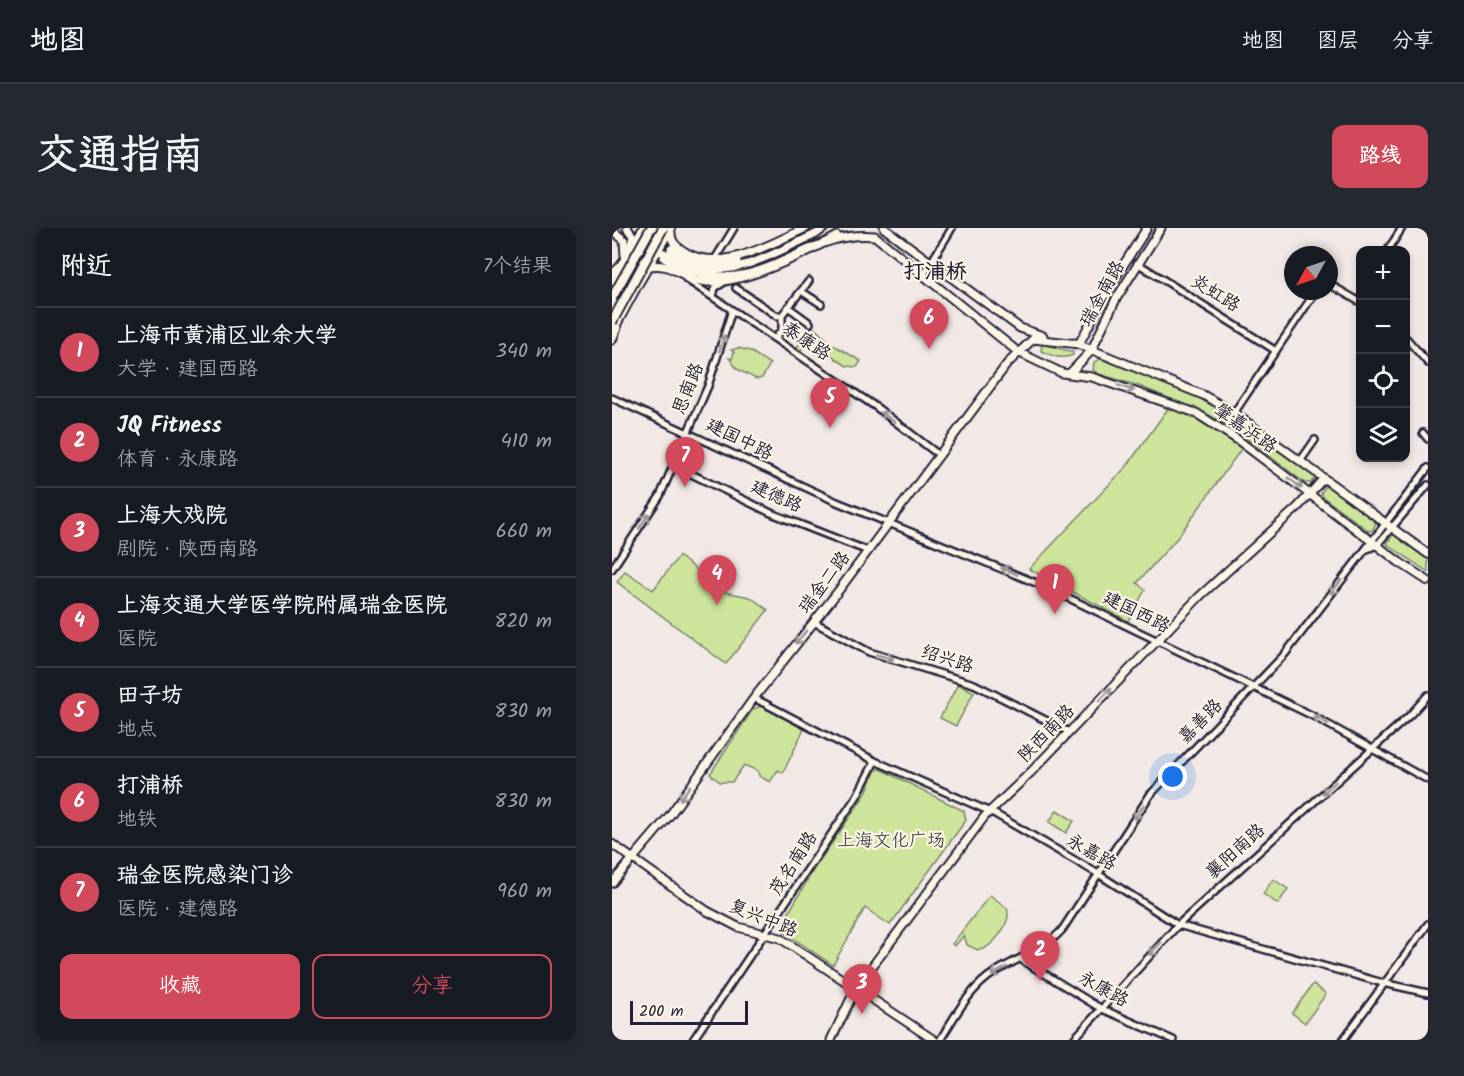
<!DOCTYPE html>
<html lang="zh">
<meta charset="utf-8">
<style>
:root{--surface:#171b24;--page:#242831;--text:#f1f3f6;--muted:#9ea1a6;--line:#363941;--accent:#d1495b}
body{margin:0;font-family:Kalam,"LXGW WenKai TC",sans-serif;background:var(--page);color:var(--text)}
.controls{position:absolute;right:18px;top:18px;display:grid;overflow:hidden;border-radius:12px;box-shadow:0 3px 9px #0003}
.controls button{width:54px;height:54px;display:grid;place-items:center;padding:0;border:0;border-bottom:2px solid var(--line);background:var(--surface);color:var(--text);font:30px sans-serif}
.compass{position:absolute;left:672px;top:18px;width:54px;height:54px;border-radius:50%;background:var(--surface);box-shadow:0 3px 9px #0003;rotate:230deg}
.scale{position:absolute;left:18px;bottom:15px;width:118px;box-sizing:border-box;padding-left:6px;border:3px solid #22223b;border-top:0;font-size:16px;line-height:21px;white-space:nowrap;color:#22223b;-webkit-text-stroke:4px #fcf5e5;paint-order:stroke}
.you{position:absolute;left:561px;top:549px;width:21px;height:21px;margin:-15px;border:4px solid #fff;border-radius:50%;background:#1a73e8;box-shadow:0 0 0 9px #1a73e833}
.badge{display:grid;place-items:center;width:39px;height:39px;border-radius:50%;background:var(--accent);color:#fff;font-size:20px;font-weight:700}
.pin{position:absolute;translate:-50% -50px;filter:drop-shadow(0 2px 3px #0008)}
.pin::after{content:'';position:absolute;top:32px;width:21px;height:18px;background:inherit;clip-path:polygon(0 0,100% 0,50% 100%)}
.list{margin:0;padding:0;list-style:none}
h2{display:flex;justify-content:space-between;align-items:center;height:78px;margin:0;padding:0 24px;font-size:26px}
h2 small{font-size:20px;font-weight:400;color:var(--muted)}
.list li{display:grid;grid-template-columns:39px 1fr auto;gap:18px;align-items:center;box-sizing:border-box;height:90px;padding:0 24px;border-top:2px solid var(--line)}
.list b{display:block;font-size:22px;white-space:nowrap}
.list p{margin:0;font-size:20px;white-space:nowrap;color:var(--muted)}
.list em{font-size:20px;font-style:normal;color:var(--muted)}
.actions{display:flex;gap:12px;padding:18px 24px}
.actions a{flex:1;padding:14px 0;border:2px solid var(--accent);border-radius:12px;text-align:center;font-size:21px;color:var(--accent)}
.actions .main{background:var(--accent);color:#fff}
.icon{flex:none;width:33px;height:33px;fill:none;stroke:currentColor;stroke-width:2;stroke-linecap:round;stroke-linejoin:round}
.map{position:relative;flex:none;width:816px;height:812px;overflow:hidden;border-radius:12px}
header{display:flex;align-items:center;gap:36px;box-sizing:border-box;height:84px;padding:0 30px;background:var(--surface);border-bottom:2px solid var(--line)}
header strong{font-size:28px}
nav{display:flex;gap:33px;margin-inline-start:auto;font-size:21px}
.intro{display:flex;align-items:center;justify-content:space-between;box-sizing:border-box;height:144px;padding:0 36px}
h1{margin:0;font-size:42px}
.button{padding:15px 27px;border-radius:12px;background:var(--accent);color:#fff;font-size:21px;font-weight:700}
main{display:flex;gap:36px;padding:0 36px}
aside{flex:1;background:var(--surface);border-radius:12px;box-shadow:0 3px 9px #0003}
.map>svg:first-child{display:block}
.green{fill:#cde59b;stroke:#78846b;stroke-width:1.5}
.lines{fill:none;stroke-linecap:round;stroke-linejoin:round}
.major-tunnel{stroke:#c8c1c4;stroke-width:7;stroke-dasharray:7 3.5;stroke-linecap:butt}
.minor-casing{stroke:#22223b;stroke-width:10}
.major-casing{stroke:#22223b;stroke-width:11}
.highway-casing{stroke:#22223b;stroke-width:12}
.minor{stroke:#fcf5e5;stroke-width:5}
.major{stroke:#fcf5e5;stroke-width:7}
.highway{stroke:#fcf5e5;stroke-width:8}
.highway-bridge-casing{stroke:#22223b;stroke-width:12;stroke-linecap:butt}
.highway-bridge{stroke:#fcf5e5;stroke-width:8}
.oneway{stroke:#9a9698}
.labels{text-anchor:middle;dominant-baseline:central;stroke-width:4.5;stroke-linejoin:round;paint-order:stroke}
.street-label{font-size:18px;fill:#22223b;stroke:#fcf5e5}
.park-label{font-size:18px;fill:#4d5353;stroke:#fcf5e5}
.quarter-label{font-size:21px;font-weight:bold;fill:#22223b;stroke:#fcf5e5}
</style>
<header>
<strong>地图</strong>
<nav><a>地图</a><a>图层</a><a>分享</a></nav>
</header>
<div class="intro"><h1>交通指南</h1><a class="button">路线</a></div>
<main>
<aside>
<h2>附近<small>7个结果</small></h2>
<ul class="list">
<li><span class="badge">1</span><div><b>上海市黄浦区业余大学</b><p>大学 · 建国西路</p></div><em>340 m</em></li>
<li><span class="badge">2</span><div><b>JQ Fitness</b><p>体育 · 永康路</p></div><em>410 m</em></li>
<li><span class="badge">3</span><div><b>上海大戏院</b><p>剧院 · 陕西南路</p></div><em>660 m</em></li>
<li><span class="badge">4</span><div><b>上海交通大学医学院附属瑞金医院</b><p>医院</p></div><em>820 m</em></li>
<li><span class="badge">5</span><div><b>田子坊</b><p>地点</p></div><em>830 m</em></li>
<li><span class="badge">6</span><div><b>打浦桥</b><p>地铁</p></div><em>830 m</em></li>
<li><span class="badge">7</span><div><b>瑞金医院感染门诊</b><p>医院 · 建德路</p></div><em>960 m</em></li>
</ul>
<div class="actions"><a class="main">收藏</a><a>分享</a></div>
</aside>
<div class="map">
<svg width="816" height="812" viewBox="0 0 816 812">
<rect width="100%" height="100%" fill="#f2e9e6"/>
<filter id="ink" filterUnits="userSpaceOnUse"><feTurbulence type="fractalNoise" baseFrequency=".0167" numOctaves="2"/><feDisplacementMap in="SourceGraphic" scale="12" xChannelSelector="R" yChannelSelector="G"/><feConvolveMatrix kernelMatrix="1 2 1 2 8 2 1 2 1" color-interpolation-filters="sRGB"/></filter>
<g filter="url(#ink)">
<path class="green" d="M 200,98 L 221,117 L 249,133 L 245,139 L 235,138 L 224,131 L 207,113 L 198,113 L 188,123 L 184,120 Z
M 430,116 L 461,124 L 461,127 C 449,132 441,128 429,123 Z
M 126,120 L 138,123 L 158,136 L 150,150 L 144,151 L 125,141 L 117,130 L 120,131 L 122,124 L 119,122 Z
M 488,131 L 548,151 L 595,171 L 701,247 L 702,251 L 699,255 L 693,255 L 623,202 L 595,186 L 527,158 L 487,146 L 481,142 L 482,134 Z
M 557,179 L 583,190 L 630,220 L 566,309 L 525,355 L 533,362 L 516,393 L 417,341 L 515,238 Z
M 713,259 L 717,259 L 764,294 L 761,302 L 757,303 L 711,269 L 709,265 Z
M 781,306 L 816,330 L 816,344 L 775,316 Z
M 67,328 L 113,364 L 138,369 L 156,382 L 114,436 L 5,354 L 13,343 L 41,362 Z
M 346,456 L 362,464 L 344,498 L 328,490 Z
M 150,478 L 192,501 L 171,545 L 166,542 L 158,554 L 147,548 L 146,543 L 132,537 L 120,554 L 108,554 L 98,546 L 141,481 Z
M 268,541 L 352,583 L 354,592 L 278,697 L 253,680 L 221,737 L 172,704 L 170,696 L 202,641 L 253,567 L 264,542 Z
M 445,582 L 462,593 L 454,605 L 437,594 Z
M 661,651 L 676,661 L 666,676 L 651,666 Z
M 378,667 L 395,680 C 400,694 384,714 372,721 L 366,722 L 355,717 L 352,707 L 343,718 L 340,716 Z
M 701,756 L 714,766 L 693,795 L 680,785 Z"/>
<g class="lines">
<path class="major-tunnel" d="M 6,0 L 52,30
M 34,3 L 59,21"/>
<defs>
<path id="minor" d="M 776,22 L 790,0
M 103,31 L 122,0
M 525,35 L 664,123
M 312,46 L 340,0
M 74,51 L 264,179 L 323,224
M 717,56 L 748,74
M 124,60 L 165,88 L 170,87
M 189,63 L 209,76
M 101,69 L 103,60 L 111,55
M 176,79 L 198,95
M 794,110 L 816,135
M 163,111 L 170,101 L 170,87 L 197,53
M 0,170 L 225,274 L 434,359 L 699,487 L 816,552
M 622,185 L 704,63
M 811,205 L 816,211
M 689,232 L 703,212
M 61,237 L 159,285 L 256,323
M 753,322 L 765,317 L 816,257
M 0,341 L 48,268 L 96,158 L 120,82
M 202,394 L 257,424 L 362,456 L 457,504
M 142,470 L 263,533 L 383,586 L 483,644 L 566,697 L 771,755 L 816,765
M 410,732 L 488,780 L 561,812
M 81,812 L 245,568 L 263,533
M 328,812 C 342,790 355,765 376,749 C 400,731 429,725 450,702 L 538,567 L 673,426 L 816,240
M 461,812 L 566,697 L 798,487 L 816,467
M 731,812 L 816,696"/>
<path id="major" d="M 15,0 L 21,8 L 19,17
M 59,0 C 58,14 63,18 75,25 C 113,45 159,15 194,0
M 272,0 L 408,100 L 431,108
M 0,2 L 12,12 L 13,29
M 59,21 C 79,34 101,41 125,33
M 52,30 C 145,85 184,0 263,8 L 406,124 L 450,145 L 480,149 L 584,185 L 626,212 L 787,334 L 816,353
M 13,31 C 47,8 57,34 90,40 C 127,48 170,21 204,6 L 212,0
M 35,39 C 60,32 69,52 95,54 C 132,56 192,26 225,8
M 0,46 L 8,39 L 31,0
M 0,61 L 6,50
M 21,65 L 58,2
M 0,112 L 5,100
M 463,115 L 591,167 L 618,182 L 816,326
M 467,116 L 498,58 L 535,0
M 458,145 L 479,123 L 504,71 L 549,0
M 0,616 L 95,683 L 126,699 L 168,710 L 322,812
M 0,655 L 58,587 L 142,470 L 224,366 L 395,136 L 421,111 L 467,116
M 219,812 L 244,760 L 373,588 L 419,544 L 588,368 L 686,279 L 711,251"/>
<path id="highway" d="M 0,54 L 8,39
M 0,104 L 23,61"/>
</defs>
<use href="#minor" class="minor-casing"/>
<use href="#major" class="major-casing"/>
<use href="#highway" class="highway-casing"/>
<use href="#minor" class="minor"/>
<use href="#major" class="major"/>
<use href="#highway" class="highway"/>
<defs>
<path id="highway-bridge" d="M 0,70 L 39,0
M 0,94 L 51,0"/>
</defs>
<use href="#highway-bridge" class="highway-bridge-casing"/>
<use href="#highway-bridge" class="highway-bridge"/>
</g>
<defs><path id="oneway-shaft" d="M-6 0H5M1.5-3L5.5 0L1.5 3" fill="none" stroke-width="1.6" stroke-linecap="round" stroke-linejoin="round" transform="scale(1.5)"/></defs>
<g class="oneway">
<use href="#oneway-shaft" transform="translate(110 115) rotate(-72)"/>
<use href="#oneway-shaft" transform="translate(514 160) rotate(19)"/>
<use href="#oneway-shaft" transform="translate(276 189) rotate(-143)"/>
<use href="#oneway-shaft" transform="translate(683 255) rotate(37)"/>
<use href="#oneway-shaft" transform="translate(32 293) rotate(-56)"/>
<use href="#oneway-shaft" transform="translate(397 343) rotate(-156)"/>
<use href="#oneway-shaft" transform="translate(724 359) rotate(127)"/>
<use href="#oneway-shaft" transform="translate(189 409) rotate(130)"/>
<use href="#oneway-shaft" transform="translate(273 429) rotate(16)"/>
<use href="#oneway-shaft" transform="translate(493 467) rotate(-46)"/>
<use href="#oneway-shaft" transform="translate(709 492) rotate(-151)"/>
<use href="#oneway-shaft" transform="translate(717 560) rotate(138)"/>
<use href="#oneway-shaft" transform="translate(73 565) rotate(126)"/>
<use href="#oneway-shaft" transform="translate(527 584) rotate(124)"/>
<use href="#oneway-shaft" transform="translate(543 721) rotate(133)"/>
<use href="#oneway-shaft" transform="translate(387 743) rotate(152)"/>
</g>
</g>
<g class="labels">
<g class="street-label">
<text transform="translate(491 66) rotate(-61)">瑞金南路</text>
<text transform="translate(603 66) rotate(32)">炎虹路</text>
<text transform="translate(194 114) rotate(34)">泰康路</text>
<text transform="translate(77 161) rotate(-68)">思南路</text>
<text transform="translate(633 201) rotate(35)">肇嘉浜路</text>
<text transform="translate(127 212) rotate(26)">建国中路</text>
<text transform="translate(164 269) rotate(24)">建德路</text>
<text transform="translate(213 355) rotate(-53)">瑞金二路</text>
<text transform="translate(524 385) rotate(26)">建国西路</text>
<text transform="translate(335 432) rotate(18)">绍兴路</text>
<text transform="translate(589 494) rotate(-46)">嘉善路</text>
<text transform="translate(435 506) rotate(-46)">陕西南路</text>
<text transform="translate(624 624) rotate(-42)">襄阳南路</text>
<text transform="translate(479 625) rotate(30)">永嘉路</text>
<text transform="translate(182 636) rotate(-57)">茂名南路</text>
<text transform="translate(151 691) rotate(22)">复兴中路</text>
<text transform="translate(491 762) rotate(29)">永康路</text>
</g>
<g class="park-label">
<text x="279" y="613">上海文化广场</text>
</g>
<g class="quarter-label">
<text x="323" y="44">打浦桥</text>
</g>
</g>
</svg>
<div class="controls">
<button>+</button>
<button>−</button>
<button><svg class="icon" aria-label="locate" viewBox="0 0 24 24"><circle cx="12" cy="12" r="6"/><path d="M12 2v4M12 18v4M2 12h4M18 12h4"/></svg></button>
<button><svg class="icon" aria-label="layers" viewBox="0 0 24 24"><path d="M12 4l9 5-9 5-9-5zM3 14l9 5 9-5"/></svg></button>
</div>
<svg class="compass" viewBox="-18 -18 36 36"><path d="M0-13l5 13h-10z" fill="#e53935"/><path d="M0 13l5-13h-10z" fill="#9ea1a6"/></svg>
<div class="scale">200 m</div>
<div class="you"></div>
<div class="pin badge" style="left:443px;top:386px">1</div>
<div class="pin badge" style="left:428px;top:753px">2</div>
<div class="pin badge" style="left:250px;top:786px">3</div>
<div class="pin badge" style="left:105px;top:377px">4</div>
<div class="pin badge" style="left:218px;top:200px">5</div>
<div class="pin badge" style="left:317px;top:121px">6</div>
<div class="pin badge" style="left:73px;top:259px">7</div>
</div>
</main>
